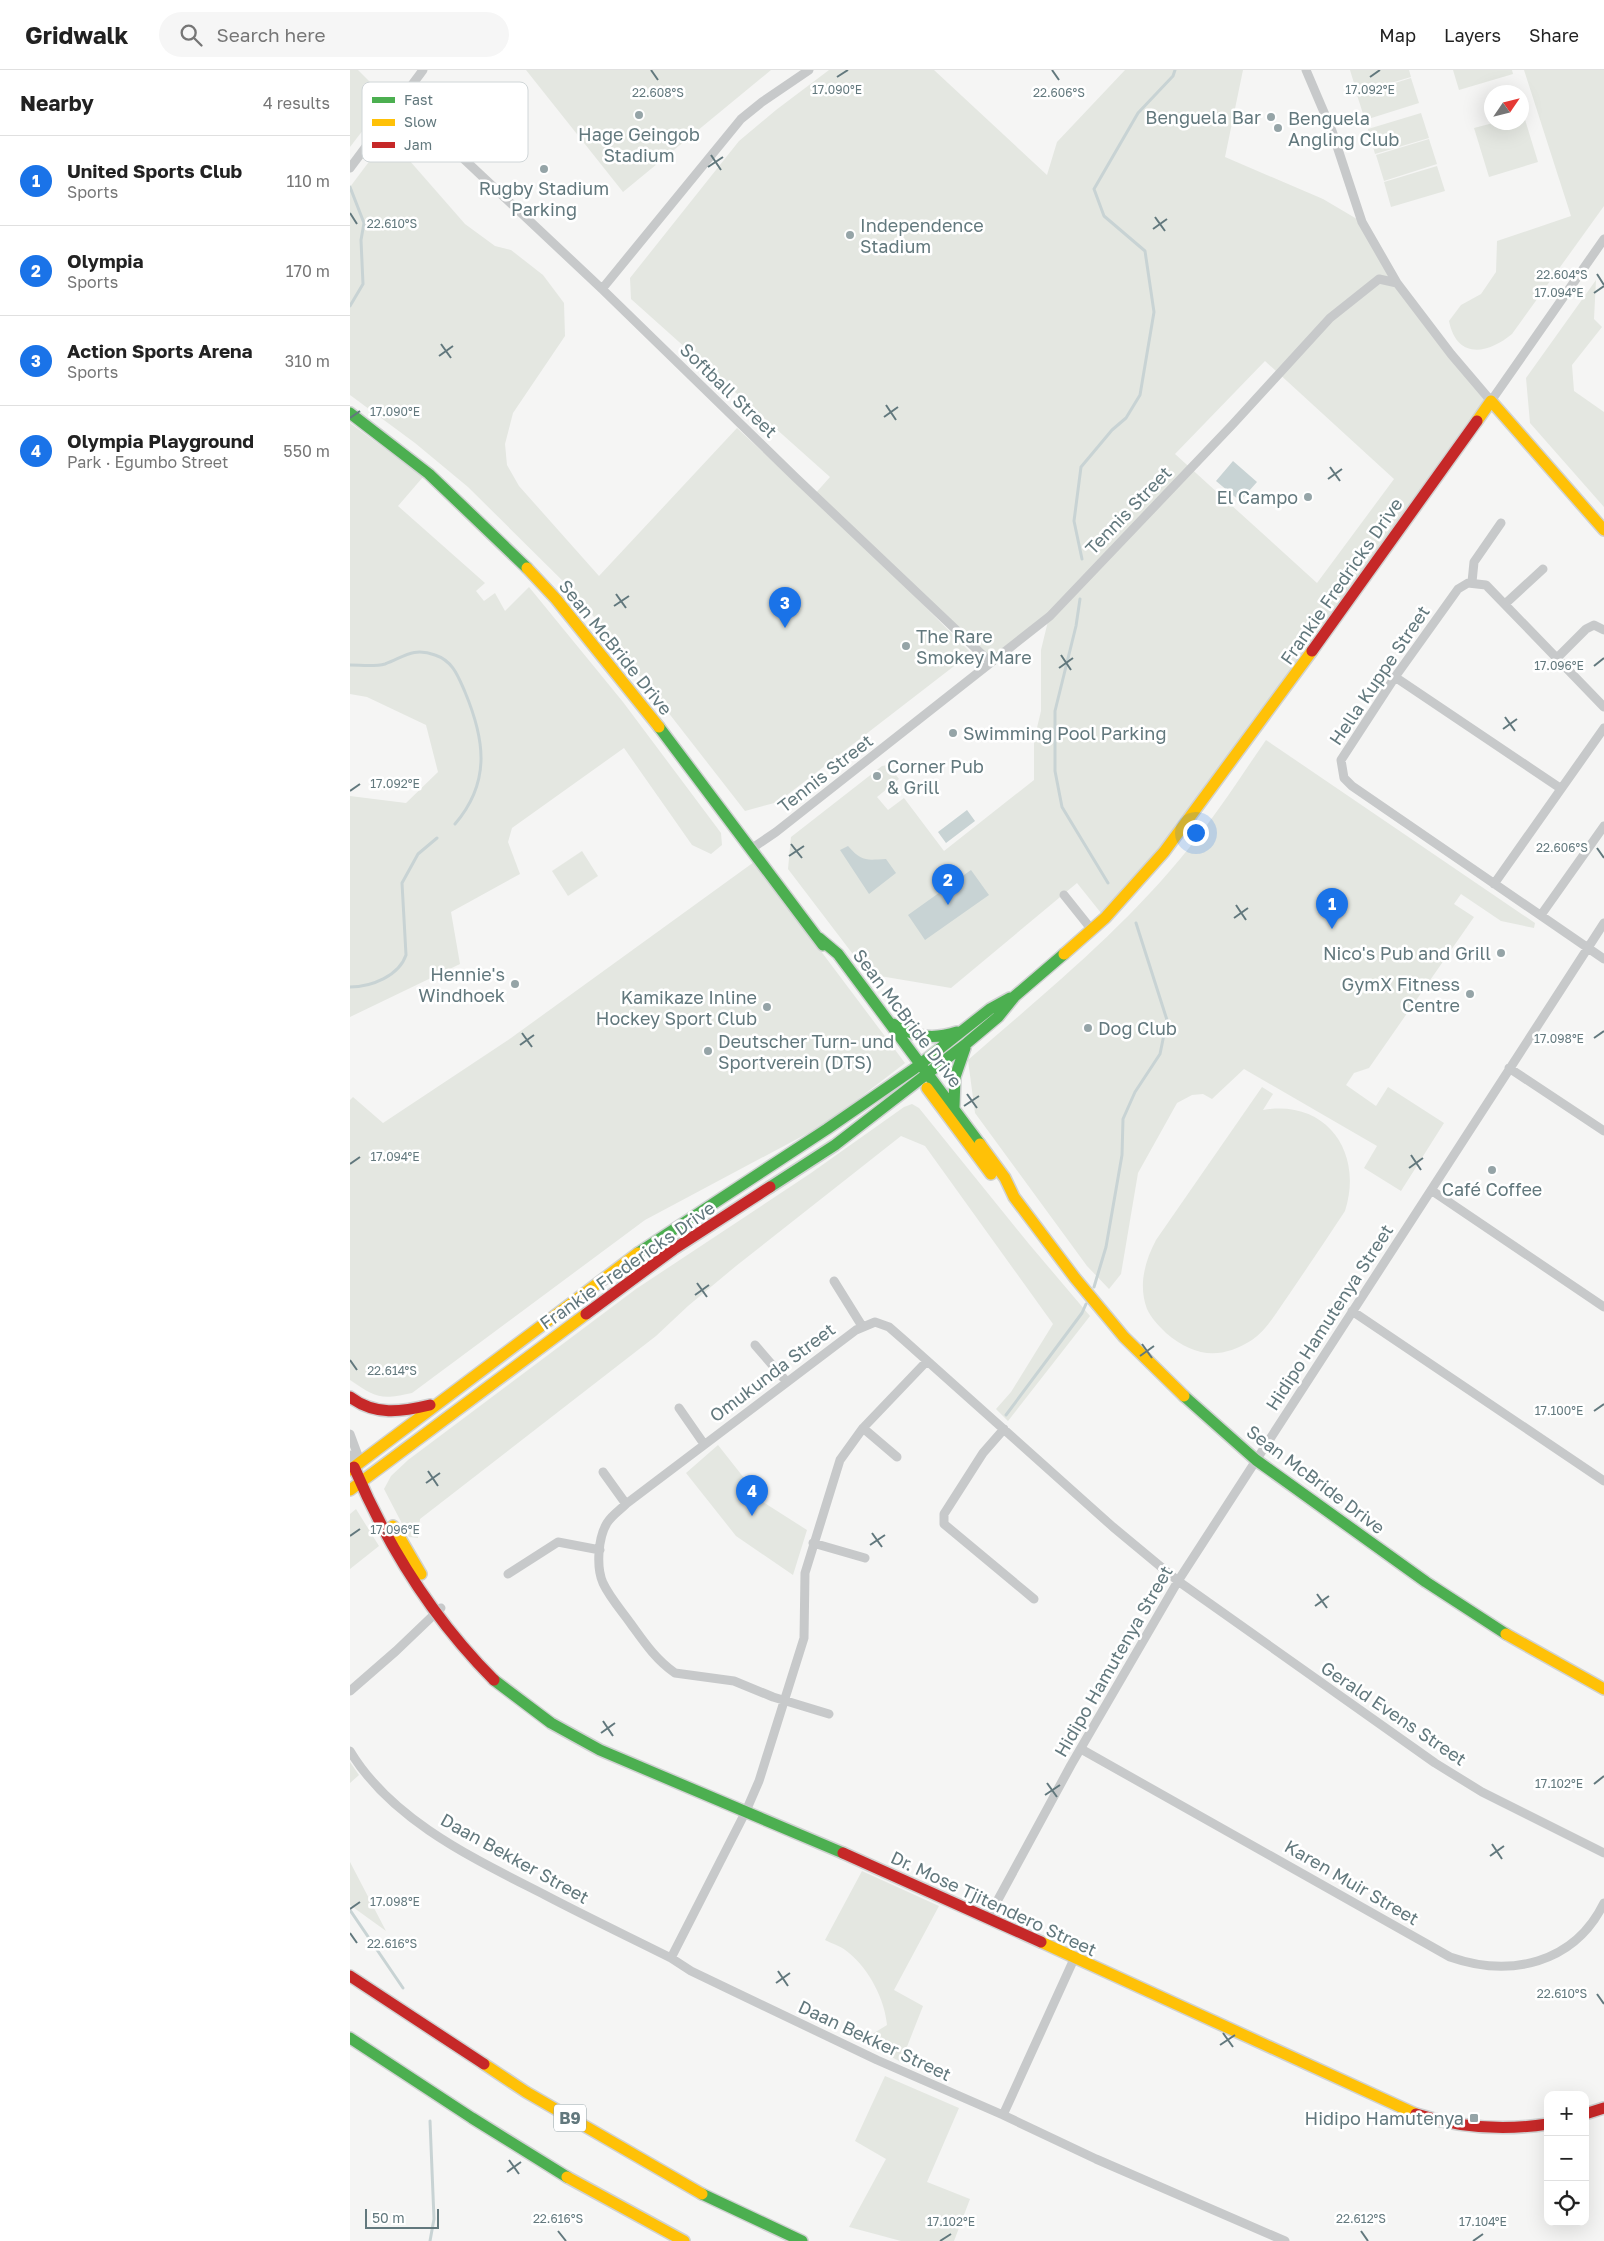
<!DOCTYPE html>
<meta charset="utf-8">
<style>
:root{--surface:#fff;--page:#f6f6f6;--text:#222;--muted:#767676;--line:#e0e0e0;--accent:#1a73e8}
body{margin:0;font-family:"Golos Text",sans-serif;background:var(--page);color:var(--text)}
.controls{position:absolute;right:15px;bottom:15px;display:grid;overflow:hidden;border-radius:10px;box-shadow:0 5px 20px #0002}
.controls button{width:45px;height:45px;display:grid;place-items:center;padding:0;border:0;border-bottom:1px solid var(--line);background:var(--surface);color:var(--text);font:25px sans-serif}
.compass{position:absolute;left:1134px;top:15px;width:45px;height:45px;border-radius:50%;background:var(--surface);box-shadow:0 5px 20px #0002;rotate:55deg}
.scale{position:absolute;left:15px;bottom:12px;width:74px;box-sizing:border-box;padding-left:5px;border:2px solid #62787d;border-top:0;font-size:14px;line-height:18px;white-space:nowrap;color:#62787d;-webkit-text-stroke:4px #fff;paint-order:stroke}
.you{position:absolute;left:845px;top:762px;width:18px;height:18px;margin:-12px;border:4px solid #fff;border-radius:50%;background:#1a73e8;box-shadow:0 0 0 8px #1a73e833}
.badge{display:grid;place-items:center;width:32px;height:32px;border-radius:50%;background:var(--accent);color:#fff;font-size:16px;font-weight:700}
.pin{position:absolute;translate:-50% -41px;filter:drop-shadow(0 1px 2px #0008)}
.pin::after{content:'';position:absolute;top:26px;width:18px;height:15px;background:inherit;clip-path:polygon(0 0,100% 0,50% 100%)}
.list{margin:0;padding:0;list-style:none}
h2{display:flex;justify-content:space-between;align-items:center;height:65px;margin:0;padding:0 20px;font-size:21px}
h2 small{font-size:16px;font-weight:400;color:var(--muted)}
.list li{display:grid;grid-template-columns:32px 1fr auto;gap:15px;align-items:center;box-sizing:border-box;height:90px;padding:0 20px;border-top:1px solid var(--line)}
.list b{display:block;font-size:19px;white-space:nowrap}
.list p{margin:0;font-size:16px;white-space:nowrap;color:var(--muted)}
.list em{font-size:16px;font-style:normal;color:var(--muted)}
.icon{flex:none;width:28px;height:28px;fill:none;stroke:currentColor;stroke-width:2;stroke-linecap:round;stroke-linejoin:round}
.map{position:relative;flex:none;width:1254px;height:2171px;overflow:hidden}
header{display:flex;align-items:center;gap:30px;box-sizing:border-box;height:70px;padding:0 25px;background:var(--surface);border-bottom:1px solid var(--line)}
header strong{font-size:24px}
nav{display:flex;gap:28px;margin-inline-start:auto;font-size:18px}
.search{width:350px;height:45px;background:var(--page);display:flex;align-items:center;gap:12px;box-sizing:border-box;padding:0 18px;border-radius:28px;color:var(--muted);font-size:19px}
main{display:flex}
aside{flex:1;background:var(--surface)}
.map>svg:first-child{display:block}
.green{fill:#e4e7e1;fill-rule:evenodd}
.water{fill:#c8d3d4}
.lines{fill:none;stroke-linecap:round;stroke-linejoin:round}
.stream{stroke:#c8d3d4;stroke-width:3}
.fast-casing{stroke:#d0d2d2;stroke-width:14}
.slow-casing{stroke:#d0d2d2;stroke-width:14}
.jam-casing{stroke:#d0d2d2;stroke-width:14}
.street{stroke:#c7c9ca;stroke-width:9}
.fast{stroke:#4caf50;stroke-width:11}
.slow{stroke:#ffc107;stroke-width:11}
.jam{stroke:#c62828;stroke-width:11}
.ticks{fill:none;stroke:#62787d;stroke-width:2}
.poi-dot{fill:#95a4a7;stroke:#fff;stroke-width:2}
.labels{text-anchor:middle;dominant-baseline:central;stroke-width:5;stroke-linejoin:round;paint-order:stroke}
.shield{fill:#fff;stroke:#91a0a4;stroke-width:1}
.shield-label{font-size:16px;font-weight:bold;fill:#62787d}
.poi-label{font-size:18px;fill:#62787d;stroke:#fff;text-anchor:end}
.street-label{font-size:18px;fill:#62787d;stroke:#fff}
.key{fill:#fff;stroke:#d0d6d8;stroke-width:1}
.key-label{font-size:14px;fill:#62787d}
.ticks-label{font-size:12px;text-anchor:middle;fill:#62787d;stroke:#fff;stroke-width:5;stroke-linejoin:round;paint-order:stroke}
</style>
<header>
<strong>Gridwalk</strong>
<div class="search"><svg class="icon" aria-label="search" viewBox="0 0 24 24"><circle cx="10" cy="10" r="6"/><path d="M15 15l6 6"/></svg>Search here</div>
<nav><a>Map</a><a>Layers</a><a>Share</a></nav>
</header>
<main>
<aside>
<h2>Nearby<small>4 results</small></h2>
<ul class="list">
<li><span class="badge">1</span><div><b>United Sports Club</b><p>Sports</p></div><em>110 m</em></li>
<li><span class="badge">2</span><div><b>Olympia</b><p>Sports</p></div><em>170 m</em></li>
<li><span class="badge">3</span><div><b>Action Sports Arena</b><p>Sports</p></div><em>310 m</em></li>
<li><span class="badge">4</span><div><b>Olympia Playground</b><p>Park · Egumbo Street</p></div><em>550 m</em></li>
</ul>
</aside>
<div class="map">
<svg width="1254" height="2171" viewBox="0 0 1254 2171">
<rect width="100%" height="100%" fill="#f5f5f4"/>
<path class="green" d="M 0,0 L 8,0 L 37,29 L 0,77 Z
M 176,0 L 421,0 L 273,122 Z
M 479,0 L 584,0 L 697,105 L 707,72 L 775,0 L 893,0 L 875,87 L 973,129 L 1012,152 L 1047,213 L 1141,331 L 824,770 L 755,848 L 727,813 L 601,918 L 518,904 L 438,799 L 441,767 L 532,696 L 538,695 L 549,709 L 527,727 L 538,740 L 554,728 L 594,781 L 684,710 L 684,670 L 691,641 L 691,580 L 699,547 L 640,592 L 464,425 L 480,407 L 281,229 L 280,208 L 389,71 L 426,40 ZM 915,291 L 1044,409 L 967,513 L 825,384 Z
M 1000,0 L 1059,0 L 1061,7 L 1007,23 Z
M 1103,0 L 1162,0 L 1163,4 L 1109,20 Z
M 1174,0 L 1254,0 L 1254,136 L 1162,264 C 1138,284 1107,290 1099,251 L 1111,235 L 1131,224 L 1146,202 L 1147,171 L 1221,146 Z
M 1061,8 L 1069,33 L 1015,50 L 1007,25 Z
M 1071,43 L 1079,68 L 1025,84 L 1018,59 Z
M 1173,43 L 1188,92 L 1139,107 L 1124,58 L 1143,53 L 1172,52 Z
M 1079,69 L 1087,94 L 1034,111 L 1026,85 Z
M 45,74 L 115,154 L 145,176 L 161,180 L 193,205 L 214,233 L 215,266 L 163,343 L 155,374 L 157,395 L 169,416 L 249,506 L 387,358 L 530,491 L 621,583 L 428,732 L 395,741 L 226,524 L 118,417 L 65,373 L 0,325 L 0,117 L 27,81 Z
M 1087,96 L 1095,121 L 1041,137 L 1034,112 Z
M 1246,210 L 1244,249 L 1252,257 L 1222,295 L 1224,321 L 1254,342 L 1254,437 L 1180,353 L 1176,308 Z
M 0,353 L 73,407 L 48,436 L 135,513 L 126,521 L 134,531 L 145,523 L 155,541 L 179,517 L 273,632 L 371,763 L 372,775 L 361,784 L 342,775 L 274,678 L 162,758 L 158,772 L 170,804 L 101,842 L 110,894 L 0,947 L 0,726 L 56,733 L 88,702 L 76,655 L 17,627 L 0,624 Z
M 916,670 L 1185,853 L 1184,858 L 1151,851 L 1111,824 L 1104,834 L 1124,847 L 1019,998 L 1004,1003 L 996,1015 L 1026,1036 L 1038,1017 L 1094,1053 L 1051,1121 L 1014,1098 L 1027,1076 L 894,999 L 862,1029 L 853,1024 L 842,1025 L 827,1033 L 788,1103 L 771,1204 L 759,1219 L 737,1196 L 625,1043 L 618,990 C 695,923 775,858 839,778 C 867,744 891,706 916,670 Z
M 232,781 L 248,806 L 218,826 L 202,801 Z
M 404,792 L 555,993 L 477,1053 L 295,1150 L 62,1323 C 31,1330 26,1328 0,1310 L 0,1030 L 3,1027 L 33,1053 L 161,968 Z
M 912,1017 L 923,1024 L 913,1040 C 976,1029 1014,1082 995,1141 C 976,1170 957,1198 938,1226 C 927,1241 918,1259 902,1270 C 871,1290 844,1287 816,1263 C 809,1256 801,1248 797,1239 C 788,1215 795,1191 806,1170 Z
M 562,1034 L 569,1038 L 679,1174 L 740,1246 L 658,1351 L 646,1339 L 661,1322 L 703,1254 L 575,1076 L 551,1066 L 386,1196 L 338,1236 L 306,1266 L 70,1449 L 68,1468 L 59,1467 L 34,1419 L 41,1406 L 58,1390 L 286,1219 L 461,1103 L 554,1037 Z
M 368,1375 L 413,1432 L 457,1460 L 443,1505 L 386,1466 L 336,1403 Z
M 6,1439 L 29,1476 L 0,1499 L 0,1444 Z
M 0,1692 L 9,1705 L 0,1713 Z
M 0,1792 L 36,1861 L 0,1835 Z
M 512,1801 L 589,1836 L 544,1920 L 573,1936 L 551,1992 L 511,1971 L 537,1955 C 535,1930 519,1899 499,1883 C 493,1877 483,1874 475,1870 Z
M 535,2006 L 609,2038 L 577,2112 L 620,2129 L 604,2171 L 551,2171 L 499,2157 L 536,2089 L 505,2071 Z"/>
<path class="water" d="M 883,391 L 907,412 L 890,431 L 866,411 Z
M 617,740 L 625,751 L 596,773 L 588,762 Z
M 498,776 C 512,792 516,790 536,789 L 546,803 L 519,824 L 490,780 Z
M 621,800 L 639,825 L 575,870 L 558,845 Z"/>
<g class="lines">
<path class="stream" d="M 0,117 L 14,153 L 11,170 L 13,214 L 0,236
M 732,489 L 724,451 L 731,397 L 762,360 L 776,348 L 790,325 L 804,242 L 795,181 L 754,146 L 744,119 L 788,43 L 823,6 L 825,0
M 730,529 L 726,556 L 705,641 L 705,701 L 712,737 L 758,813
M 0,595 C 11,595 24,597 35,594 C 54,587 63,577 85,585 C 103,591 108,606 115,622 C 135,670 141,712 105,754
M 0,917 C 21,917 49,906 56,885 L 52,813 L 68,784 L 87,768
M 744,1217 L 756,1177 L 772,1085 L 773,1049 L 785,1022 L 810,984 L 817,950 L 786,853
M 656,1345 L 732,1243 L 736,1234
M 0,1840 L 53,1918
M 80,2051 L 84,2149 L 80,2171"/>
<defs>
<path id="fast" d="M 0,343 L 79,404 L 177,498
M 309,657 L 473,875
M 469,868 L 488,884 L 630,1074
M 543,954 C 564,967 583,970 607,962
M 604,1037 L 605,1007 L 615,978
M 420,1117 L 485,1075 L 617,973 L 648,947 L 665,926 L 714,884
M 288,1183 L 477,1059 L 564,999 L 640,939 L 660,928
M 834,1326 L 906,1390 L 1076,1512 L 1156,1564
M 144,1610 L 201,1653 L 250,1680 L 493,1783
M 0,1968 L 122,2048 L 217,2107
M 352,2124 L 452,2171"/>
<path id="slow" d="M 1127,351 L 1141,331 L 1254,460
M 177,498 L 206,529 L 309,657
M 714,884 L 755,848 L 814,782 L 962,581
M 577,1018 L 641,1104
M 630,1074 L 655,1108 L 664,1127 L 725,1208 L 774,1267 L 834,1326
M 0,1400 L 288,1183
M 0,1420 L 236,1244
M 43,1456 L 71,1504
M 1156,1564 L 1254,1619
M 691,1872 L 1066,2044
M 134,1994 L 176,2022 L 352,2124
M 217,2107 L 334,2171"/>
<path id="jam" d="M 962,581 L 1127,351
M 236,1244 L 324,1179 L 420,1117
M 0,1327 C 25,1346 51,1342 80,1335
M 4,1397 C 37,1475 84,1550 144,1610
M 493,1783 L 691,1872
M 0,1906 L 134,1994
M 1066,2044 C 1110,2058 1153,2061 1198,2054
M 1235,2044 L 1254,2038"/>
</defs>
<use href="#fast" class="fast-casing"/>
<use href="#slow" class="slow-casing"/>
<use href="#jam" class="jam-casing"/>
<path class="street" d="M 956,0 L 982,61 L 1012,152 L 1047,213
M 50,29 L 252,219 L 445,407 L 640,592
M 21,70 C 48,64 63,59 90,70
M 0,98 L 73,0
M 252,219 L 391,49 L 412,32 L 459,0
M 1122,512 L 1124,492 L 1151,453
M 1155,534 L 1193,499
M 1207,588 L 1236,559 L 1244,555 L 1254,560
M 1045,607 L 1210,718
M 1254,637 L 1136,515 L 1118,513 L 1108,519 L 1045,607 L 991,690 L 994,708 L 1002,716 L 1254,889
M 401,779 L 426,762 L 700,546 L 883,354 L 980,248 L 1029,209 L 1047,213 L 1101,284 L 1141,331 L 1254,169
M 1144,814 L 1254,658
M 714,825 L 742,860
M 1191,845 L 1254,756
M 1159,998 L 1254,1061
M 1081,1120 L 1254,1237
M 484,1211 L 512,1256
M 1002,1241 L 1254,1411
M 405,1275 L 436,1311
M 329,1338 L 354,1374
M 513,1358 L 547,1387
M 654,1359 L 633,1383 L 594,1444 L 594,1454 L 684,1529
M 0,1364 L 10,1391
M 0,1385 L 4,1397
M 253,1402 L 276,1434
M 463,1473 L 515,1488
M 158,1504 L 208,1472 L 250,1480
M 0,1621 L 46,1581 L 91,1538
M 479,1644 L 423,1627 L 384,1611 L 325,1603 C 306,1590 294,1572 281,1554 C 272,1541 260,1528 253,1513 C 246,1497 248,1468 257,1453 C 262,1445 270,1440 276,1434 L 506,1260 L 525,1252 L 539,1257 L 555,1271 L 763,1457 L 828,1511 L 1085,1693 L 1132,1722 L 1254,1783
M 731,1679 L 1100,1887 C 1160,1908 1224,1894 1254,1833
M 0,1681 C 42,1751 125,1789 195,1825 C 237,1847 279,1867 321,1888 L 341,1901 L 527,1990 L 653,2045 L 746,2089 L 935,2171
M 638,1848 L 721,1695 L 828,1511 L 1254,853
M 321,1888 L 396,1741 L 409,1711 L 454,1568 L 455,1503 L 490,1390 L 513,1358 L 577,1291
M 653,2045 L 724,1889"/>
<use href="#fast" class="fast"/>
<use href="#slow" class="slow"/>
<use href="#jam" class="jam"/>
</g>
<path class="ticks" d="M 301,0 L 308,10M 702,0 L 709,10M 487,7 L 498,0M 1020,7 L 1030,0M 361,85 L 371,100M 358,97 L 373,87M 0,143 L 7,154M 805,147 L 815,161M 803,159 L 817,149M 1247,204 L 1254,215M 1244,223 L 1254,216M 91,274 L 101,288M 89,286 L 103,276M 536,335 L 546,350M 534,347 L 548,337M 0,348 L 10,341M 980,397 L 990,411M 978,409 L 992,399M 266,524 L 276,538M 264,536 L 279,526M 711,585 L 721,600M 1244,596 L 1254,588M 709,598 L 723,588M 1155,647 L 1165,661M 1153,659 L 1167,649M 0,721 L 10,714M 441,774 L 452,788M 1247,778 L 1254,788M 439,786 L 454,776M 886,835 L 896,850M 884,848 L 898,838M 172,963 L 182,977M 1244,968 L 1254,961M 170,975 L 184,965M 617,1024 L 627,1038M 614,1036 L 629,1026M 1061,1085 L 1071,1100M 0,1094 L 10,1087M 1059,1098 L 1073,1088M 347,1213 L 357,1227M 345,1225 L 359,1215M 792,1274 L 802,1288M 790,1286 L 804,1276M 0,1290 L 7,1300M 1244,1341 L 1254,1334M 78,1401 L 88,1416M 76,1413 L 90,1403M 522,1463 L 532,1477M 0,1466 L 10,1459M 520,1475 L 535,1465M 967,1524 L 977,1538M 965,1536 L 979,1526M 253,1651 L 263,1666M 251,1663 L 265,1653M 697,1713 L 707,1727M 1244,1714 L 1254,1706M 695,1725 L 710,1715M 1142,1774 L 1152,1789M 1140,1786 L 1154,1776M 0,1839 L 10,1832M 0,1863 L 7,1873M 428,1901 L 438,1916M 426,1913 L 440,1903M 1247,1924 L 1254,1934M 873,1963 L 883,1977M 870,1975 L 885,1965M 159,2090 L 169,2104M 157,2102 L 171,2092M 208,2161 L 216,2171M 1011,2161 L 1018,2171M 590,2171 L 601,2164M 1123,2171 L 1133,2164"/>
<g class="poi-dot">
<circle cx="289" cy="45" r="5"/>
<circle cx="921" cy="47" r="5"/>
<circle cx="928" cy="58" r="5"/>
<circle cx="194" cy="99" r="5"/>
<circle cx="500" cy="165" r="5"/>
<circle cx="958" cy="427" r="5"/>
<circle cx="556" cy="576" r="5"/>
<circle cx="603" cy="663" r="5"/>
<circle cx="527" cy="706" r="5"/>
<circle cx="1151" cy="883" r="5"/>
<circle cx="165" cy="914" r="5"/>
<circle cx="1120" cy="924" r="5"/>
<circle cx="417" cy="937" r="5"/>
<circle cx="738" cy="958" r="5"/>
<circle cx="358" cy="981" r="5"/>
<circle cx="1142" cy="1100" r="5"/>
<rect x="1119" y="2043" width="10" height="10" rx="2.5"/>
</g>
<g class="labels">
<rect class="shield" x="204" y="2034.5" width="32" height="27" rx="4"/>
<g class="shield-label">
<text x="220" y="2048">B9</text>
</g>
<g class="poi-label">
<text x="911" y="47">Benguela Bar</text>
<text x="938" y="48" text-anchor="start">Benguela<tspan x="938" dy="21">Angling Club</tspan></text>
<text x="289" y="64" text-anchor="middle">Hage Geingob<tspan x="289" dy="21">Stadium</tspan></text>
<text x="194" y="118" text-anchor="middle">Rugby Stadium<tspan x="194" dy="21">Parking</tspan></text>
<text x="510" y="155" text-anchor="start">Independence<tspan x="510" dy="21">Stadium</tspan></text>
<text x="948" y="427">El Campo</text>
<text x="566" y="566" text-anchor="start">The Rare<tspan x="566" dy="21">Smokey Mare</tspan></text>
<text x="613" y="663" text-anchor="start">Swimming Pool Parking</text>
<text x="537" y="696" text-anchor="start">Corner Pub<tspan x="537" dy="21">&amp; Grill</tspan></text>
<text x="1141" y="883">Nico's Pub and Grill</text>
<text x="155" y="904">Hennie's<tspan x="155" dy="21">Windhoek</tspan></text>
<text x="1110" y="914">GymX Fitness<tspan x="1110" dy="21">Centre</tspan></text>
<text x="407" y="927">Kamikaze Inline<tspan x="407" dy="21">Hockey Sport Club</tspan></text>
<text x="748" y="958" text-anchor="start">Dog Club</text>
<text x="368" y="971" text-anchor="start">Deutscher Turn- und<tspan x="368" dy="21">Sportverein (DTS)</tspan></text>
<text x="1142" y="1119" text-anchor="middle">Café Coffee</text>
<text x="1114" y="2048">Hidipo Hamutenya</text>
</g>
<g class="street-label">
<text transform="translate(379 320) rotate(44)">Softball Street</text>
<text transform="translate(778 440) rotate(-46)">Tennis Street</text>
<text transform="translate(991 511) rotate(-55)">Frankie Fredricks Drive</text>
<text transform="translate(266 577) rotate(51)">Sean McBride Drive</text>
<text transform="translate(1029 605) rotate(-56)">Hella Kuppe Street</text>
<text transform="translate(475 703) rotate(-38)">Tennis Street</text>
<text transform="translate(558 948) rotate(53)">Sean McBride Drive</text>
<text transform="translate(277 1195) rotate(-35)">Frankie Fredericks Drive</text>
<text transform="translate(979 1247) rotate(-57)">Hidipo Hamutenya Street</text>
<text transform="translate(422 1302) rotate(-37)">Omukunda Street</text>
<text transform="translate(966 1409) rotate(37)">Sean McBride Drive</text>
<text transform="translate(763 1591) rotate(-60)">Hidipo Hamutenya Street</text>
<text transform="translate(1044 1643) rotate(34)">Gerald Evens Street</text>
<text transform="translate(165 1788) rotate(29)">Daan Bekker Street</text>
<text transform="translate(1002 1812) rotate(30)">Karen Muir Street</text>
<text transform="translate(644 1833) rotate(25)">Dr. Mose Tjitendero Street</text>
<text transform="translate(525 1970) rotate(25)">Daan Bekker Street</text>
</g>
</g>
<rect x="12" y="12" width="166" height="80" rx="8" class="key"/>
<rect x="22" y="27" width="23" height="6" fill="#4caf50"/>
<rect x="22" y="49" width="23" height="7" fill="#ffc107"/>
<rect x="22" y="72" width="23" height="6" fill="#c62828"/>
<g class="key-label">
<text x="54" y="35">Fast</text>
<text x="54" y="57">Slow</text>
<text x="54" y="80">Jam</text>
</g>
<g class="ticks-label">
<text x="487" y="24">17.090°E</text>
<text x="1020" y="24">17.092°E</text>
<text x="308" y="27">22.608°S</text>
<text x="709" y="27">22.606°S</text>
<text x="42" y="158">22.610°S</text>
<text x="1212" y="209">22.604°S</text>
<text x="1209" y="227">17.094°E</text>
<text x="45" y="346">17.090°E</text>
<text x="1209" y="600">17.096°E</text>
<text x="45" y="718">17.092°E</text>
<text x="1212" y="782">22.606°S</text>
<text x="1209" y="973">17.098°E</text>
<text x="45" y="1091">17.094°E</text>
<text x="42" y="1305">22.614°S</text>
<text x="1209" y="1345">17.100°E</text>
<text x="45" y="1464">17.096°E</text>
<text x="1209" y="1718">17.102°E</text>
<text x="45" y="1836">17.098°E</text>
<text x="42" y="1878">22.616°S</text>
<text x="1212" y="1928">22.610°S</text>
<text x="208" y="2153">22.616°S</text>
<text x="1011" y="2153">22.612°S</text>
<text x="601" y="2156">17.102°E</text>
<text x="1133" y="2156">17.104°E</text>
</g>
</svg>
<div class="controls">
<button>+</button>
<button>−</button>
<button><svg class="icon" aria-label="locate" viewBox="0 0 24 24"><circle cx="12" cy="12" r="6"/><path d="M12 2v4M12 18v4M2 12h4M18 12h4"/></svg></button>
</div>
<svg class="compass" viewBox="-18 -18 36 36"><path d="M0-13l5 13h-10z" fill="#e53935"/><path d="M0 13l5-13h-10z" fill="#767676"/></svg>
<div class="scale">50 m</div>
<div class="you"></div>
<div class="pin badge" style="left:982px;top:859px">1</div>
<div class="pin badge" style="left:598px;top:835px">2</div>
<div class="pin badge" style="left:435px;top:558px">3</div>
<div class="pin badge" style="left:402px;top:1446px">4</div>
</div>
</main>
